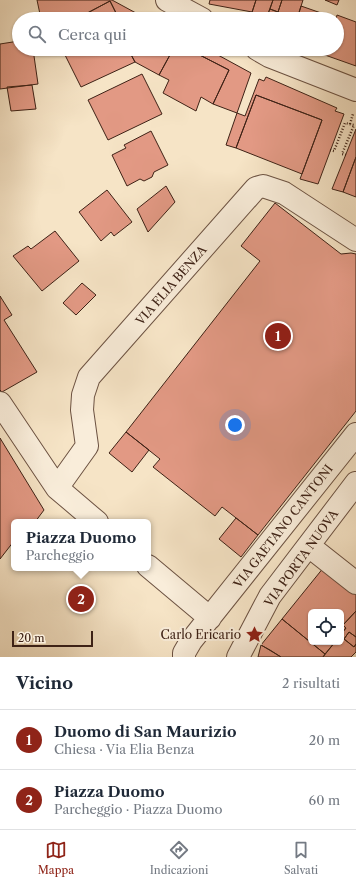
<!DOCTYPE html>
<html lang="it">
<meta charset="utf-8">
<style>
:root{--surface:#fff;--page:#f2f2f3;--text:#1f2937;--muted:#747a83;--line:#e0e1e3;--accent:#8f2418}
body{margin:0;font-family:"Libre Caslon Text",serif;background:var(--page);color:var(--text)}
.controls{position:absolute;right:12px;bottom:12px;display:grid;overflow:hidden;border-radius:6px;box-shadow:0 1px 3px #0004}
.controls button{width:36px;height:36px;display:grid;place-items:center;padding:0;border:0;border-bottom:1px solid var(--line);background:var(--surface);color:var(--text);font:20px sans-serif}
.scale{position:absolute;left:12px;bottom:10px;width:81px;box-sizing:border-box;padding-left:4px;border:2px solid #3e2216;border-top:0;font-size:11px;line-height:14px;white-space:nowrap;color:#3e2216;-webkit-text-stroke:3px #f9edda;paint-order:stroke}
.you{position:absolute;left:235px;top:425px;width:14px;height:14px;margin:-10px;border:3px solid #fff;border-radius:50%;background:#1a73e8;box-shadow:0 0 0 6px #1a73e833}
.badge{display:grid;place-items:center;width:26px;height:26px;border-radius:50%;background:var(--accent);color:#fff;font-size:13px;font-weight:700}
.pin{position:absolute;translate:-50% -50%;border:2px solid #fff;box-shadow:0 1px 4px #0006}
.popup{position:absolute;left:11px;top:519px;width:140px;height:52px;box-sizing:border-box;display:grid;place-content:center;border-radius:6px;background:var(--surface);filter:drop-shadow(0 1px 3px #0005);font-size:13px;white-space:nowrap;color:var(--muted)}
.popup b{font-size:15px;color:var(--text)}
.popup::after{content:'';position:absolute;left:50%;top:100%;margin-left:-8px;border:8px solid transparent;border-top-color:var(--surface)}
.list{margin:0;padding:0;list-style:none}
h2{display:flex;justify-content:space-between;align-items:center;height:52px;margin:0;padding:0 16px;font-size:17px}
h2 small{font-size:13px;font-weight:400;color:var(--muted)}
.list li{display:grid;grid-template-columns:26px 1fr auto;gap:12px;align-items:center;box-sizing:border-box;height:60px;padding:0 16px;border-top:1px solid var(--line)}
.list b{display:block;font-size:15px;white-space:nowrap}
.list p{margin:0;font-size:13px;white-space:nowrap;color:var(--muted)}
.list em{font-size:13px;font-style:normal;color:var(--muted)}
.icon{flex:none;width:22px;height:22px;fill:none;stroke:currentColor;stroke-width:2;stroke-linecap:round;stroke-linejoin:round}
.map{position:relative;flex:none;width:356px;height:657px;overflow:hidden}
.search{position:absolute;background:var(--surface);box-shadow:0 1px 3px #0004;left:12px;right:12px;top:12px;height:44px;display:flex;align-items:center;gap:10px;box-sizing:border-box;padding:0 14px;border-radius:22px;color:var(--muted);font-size:15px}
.sheet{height:172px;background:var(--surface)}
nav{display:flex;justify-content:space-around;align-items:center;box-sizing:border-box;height:56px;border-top:1px solid var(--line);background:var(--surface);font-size:11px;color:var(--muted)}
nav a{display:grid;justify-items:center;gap:2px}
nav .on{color:var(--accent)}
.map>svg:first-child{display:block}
.building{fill:#e29984;stroke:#3e2216}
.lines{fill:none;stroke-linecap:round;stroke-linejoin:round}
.minor-casing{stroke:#6c5242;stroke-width:24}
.path{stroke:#3e2216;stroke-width:2.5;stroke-dasharray:1 2;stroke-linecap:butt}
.minor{stroke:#f9edda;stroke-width:22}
.labels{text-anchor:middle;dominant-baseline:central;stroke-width:4;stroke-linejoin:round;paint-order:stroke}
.street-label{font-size:12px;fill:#3e2216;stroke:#f9edda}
.poi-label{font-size:12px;fill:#3e2216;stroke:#f9edda;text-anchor:end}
</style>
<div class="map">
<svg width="356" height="657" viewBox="0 0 356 657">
<rect width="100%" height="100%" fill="#f6e4c6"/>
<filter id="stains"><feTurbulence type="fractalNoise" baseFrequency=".005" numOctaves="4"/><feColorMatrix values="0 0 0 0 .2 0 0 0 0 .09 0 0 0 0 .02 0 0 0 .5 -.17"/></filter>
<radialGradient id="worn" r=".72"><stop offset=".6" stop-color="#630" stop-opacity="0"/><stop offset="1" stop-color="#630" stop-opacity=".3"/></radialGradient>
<path class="building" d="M 37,0 L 112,0 L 147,19 L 119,19 L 110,1 L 76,19 L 41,19 Z
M 210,0 L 256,0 L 252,12 L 209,4 Z
M 256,0 L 273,0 L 266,19 L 250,19 Z
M 273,0 L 282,0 L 278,12 L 270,9 Z
M 282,0 L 303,0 L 297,19 L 278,12 Z
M 325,0 L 339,0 L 337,5 Z
M 110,1 L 119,19 L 76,19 Z
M 301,6 L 324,14 L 323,19 L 297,19 Z
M 270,9 L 278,12 L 296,19 L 266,19 Z
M 337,15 L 356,22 L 356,66 L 308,49 L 337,49 L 336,19 Z
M 19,41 L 19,49 L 33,49 L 38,84 L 0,89 L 0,44 Z
M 72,49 L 128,49 L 135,62 L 81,87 L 64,53 Z
M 128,49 L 163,49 L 162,50 L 171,53 L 159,75 L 135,62 Z
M 163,49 L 184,49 L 171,53 L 162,50 Z
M 183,49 L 188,49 L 229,70 L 213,104 L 201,97 L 196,111 L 163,93 L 169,80 L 159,75 L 171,53 Z
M 188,49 L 207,49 L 251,73 L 237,113 L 213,104 L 229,70 Z
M 142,74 L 162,114 L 108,140 L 88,100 Z
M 266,77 L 337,108 L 335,111 L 344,114 L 318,184 L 300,179 L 322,120 L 256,95 L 236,148 L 226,145 L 237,113 L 245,116 L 259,79 L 264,81 Z
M 32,85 L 36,109 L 11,111 L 7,87 Z
M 256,95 L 322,120 L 302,174 L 236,148 Z
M 356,129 L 356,157 L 343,192 L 332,189 Z
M 151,131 L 168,165 L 154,172 L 152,177 L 144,181 L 140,179 L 127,186 L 112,155 L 126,148 L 124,145 Z
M 356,157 L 356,197 L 343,192 Z
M 166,186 L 175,202 L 148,232 L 137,209 Z
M 107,190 L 132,222 L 114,236 L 111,232 L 101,241 L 79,212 Z
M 275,203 L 341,254 L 351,253 L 356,254 L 356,411 L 258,535 L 222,507 L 215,516 L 153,467 L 160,459 L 126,432 L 260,261 L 241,246 Z
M 55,231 L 79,261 L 42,291 L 13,256 L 28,246 L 31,249 Z
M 82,283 L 96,295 L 76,315 L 63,303 Z
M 0,296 L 12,315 L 4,320 L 37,372 L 2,392 L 0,390 Z
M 126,432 L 149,450 L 132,472 L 109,453 Z
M 0,438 L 44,510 L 35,522 L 14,522 L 14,541 L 0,559 Z
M 236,518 L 258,535 L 241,557 L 219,539 Z
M 324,567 L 356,593 L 356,611 L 343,625 L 346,628 L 341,634 L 341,612 L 311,612 L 311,642 L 335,642 L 325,654 L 282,619 Z
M 356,611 L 356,637 L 349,632 L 344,639 L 354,647 L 356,644 L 356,652 L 351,657 L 323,657 L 335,642 L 341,642 L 341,634 L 346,628 L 343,625 Z
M 282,619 L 325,654 L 323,657 L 281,657 L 261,645 Z
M 349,632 L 356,637 L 356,644 L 354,647 L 344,639 Z
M 261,645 L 270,650 L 281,657 L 258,657 Z"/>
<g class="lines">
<defs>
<path id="minor" d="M 167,0 L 202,19
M 257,49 L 269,56 L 356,90
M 0,403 L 57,488 L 97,522
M 57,488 L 87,446 L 82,410 L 83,395 L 89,377 L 256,188 L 263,186 L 284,193 L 356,240
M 309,546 L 356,583
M 148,566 L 210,618
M 184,657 L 184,653 L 191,641 L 356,434
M 238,657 L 270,596 L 356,483"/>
</defs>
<use href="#minor" class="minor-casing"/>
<path class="path" d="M 350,124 L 353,114
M 330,150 L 334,151 L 345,123 L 354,125 L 342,154 L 346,155"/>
<use href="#minor" class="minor"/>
</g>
<defs>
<symbol id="sight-bare" viewBox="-9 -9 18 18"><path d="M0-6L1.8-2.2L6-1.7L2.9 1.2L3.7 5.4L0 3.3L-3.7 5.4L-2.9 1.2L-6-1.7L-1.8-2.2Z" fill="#8f2418" stroke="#f9edda" stroke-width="2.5" paint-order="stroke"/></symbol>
</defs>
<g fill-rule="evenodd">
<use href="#sight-bare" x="242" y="622" width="25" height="25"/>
</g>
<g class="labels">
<g class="street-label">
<text transform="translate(171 285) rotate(-49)">VIA ELIA BENZA</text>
<text transform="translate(283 526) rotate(-52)">VIA GAETANO CANTONI</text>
<text transform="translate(301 558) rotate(-54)">VIA PORTA NUOVA</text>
</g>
<g class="poi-label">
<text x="241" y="634">Carlo Ericario</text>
</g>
</g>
<rect width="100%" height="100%" filter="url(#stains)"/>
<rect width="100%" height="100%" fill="url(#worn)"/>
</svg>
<div class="controls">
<button><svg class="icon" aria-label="locate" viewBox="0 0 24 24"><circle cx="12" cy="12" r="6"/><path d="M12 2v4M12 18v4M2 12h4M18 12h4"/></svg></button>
</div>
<div class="scale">20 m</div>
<div class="you"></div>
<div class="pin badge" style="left:278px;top:336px">1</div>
<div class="pin badge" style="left:81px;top:599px">2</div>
<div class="popup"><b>Piazza Duomo</b>Parcheggio</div>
<div class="search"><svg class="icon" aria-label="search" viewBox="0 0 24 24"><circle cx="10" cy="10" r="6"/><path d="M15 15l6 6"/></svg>Cerca qui</div>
</div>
<section class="sheet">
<h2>Vicino<small>2 risultati</small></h2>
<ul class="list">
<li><span class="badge">1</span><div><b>Duomo di San Maurizio</b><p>Chiesa · Via Elia Benza</p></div><em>20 m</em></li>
<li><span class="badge">2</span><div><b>Piazza Duomo</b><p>Parcheggio · Piazza Duomo</p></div><em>60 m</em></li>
</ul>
</section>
<nav>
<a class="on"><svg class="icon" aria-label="map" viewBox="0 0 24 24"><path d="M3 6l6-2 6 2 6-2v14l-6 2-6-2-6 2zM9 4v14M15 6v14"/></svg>Mappa</a>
<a><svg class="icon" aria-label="directions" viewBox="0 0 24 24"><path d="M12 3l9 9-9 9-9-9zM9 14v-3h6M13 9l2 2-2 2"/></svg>Indicazioni</a>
<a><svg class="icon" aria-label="saved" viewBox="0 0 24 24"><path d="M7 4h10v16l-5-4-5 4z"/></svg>Salvati</a>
</nav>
